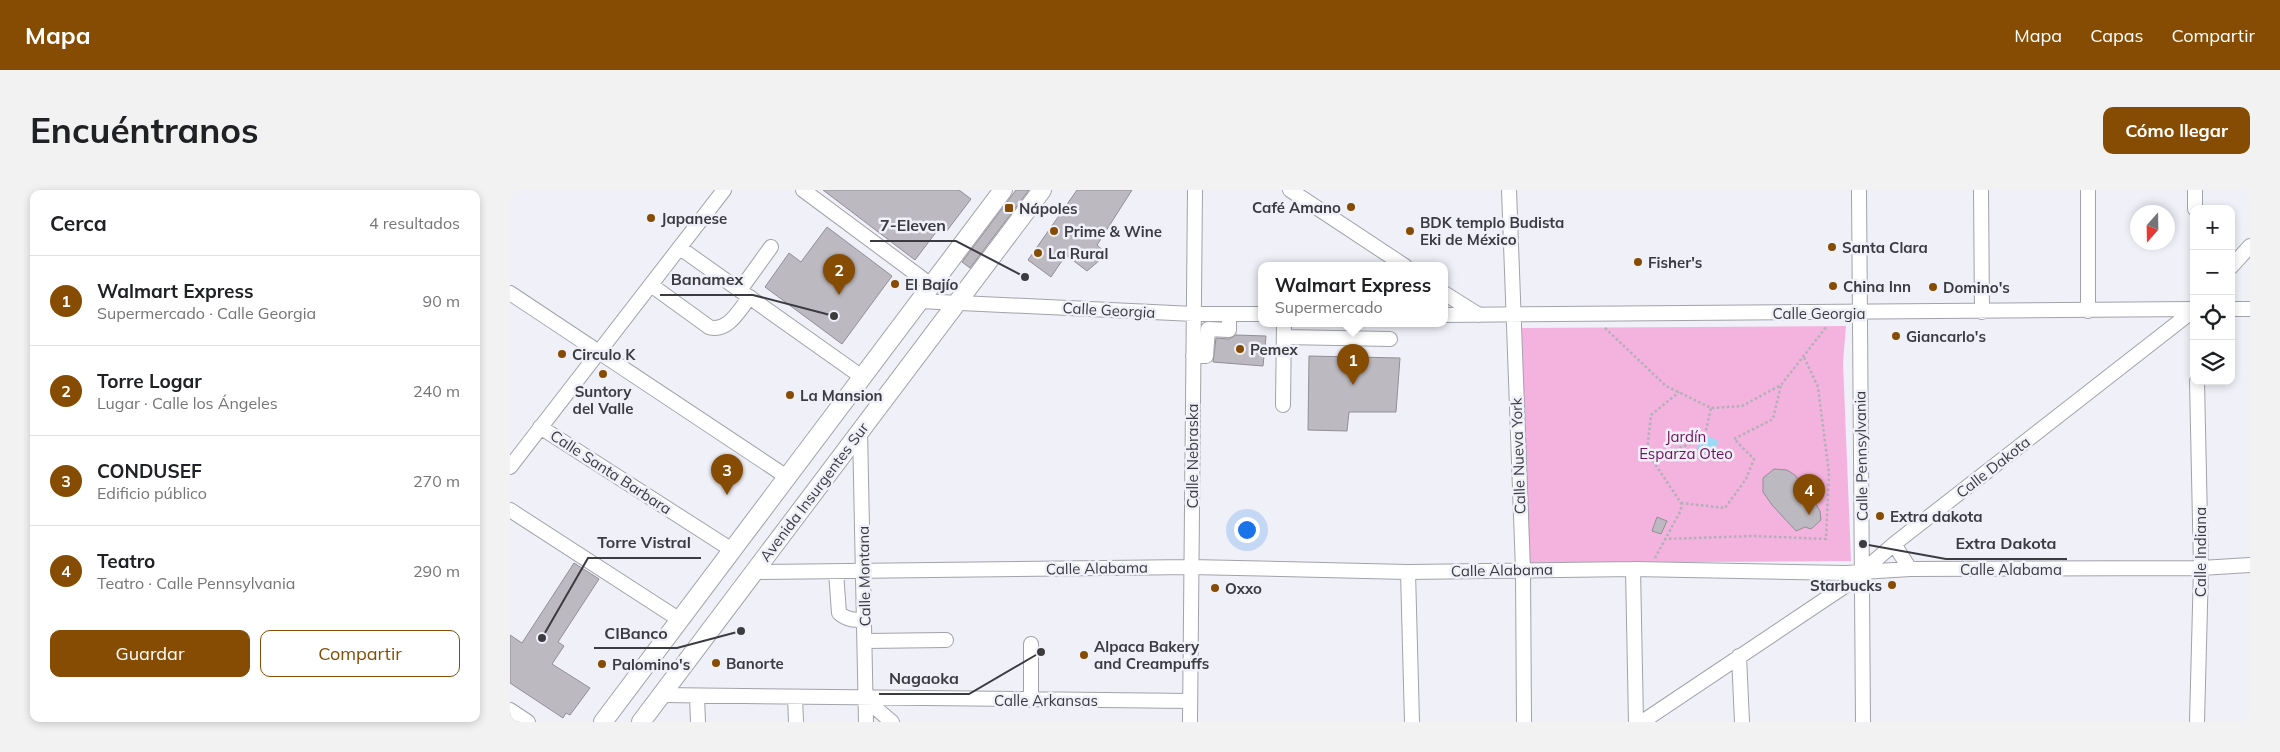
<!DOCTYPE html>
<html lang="es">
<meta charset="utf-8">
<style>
:root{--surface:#fff;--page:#f2f2f2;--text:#202124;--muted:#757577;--line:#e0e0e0;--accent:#874c03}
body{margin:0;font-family:Mulish,sans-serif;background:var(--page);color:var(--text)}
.controls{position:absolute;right:15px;top:15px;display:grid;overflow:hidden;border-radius:10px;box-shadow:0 2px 8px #0003}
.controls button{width:45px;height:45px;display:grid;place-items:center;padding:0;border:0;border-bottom:1px solid var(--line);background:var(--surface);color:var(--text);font:25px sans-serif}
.compass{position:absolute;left:1620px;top:15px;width:45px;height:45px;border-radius:50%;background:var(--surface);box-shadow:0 2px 8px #0003;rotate:200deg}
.you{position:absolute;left:736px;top:339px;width:18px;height:18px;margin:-12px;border:4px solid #fff;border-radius:50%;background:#1a73e8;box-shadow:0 0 0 8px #1a73e833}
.badge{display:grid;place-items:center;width:32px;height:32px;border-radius:50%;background:var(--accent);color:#fff;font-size:16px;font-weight:700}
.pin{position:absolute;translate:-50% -41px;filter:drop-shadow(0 1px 2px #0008)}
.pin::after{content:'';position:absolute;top:26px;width:18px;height:15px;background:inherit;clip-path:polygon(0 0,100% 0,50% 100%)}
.popup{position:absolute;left:748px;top:72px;width:190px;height:65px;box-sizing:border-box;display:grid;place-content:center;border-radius:10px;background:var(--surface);filter:drop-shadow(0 1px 4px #0005);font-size:16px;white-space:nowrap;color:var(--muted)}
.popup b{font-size:19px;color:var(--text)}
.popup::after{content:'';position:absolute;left:50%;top:100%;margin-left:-10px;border:10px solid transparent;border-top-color:var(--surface)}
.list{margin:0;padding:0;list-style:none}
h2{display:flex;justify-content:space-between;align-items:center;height:65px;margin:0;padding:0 20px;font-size:21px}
h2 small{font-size:16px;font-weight:400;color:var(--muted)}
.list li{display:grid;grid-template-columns:32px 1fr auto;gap:15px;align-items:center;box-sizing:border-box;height:90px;padding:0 20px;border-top:1px solid var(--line)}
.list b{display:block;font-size:19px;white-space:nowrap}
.list p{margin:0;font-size:16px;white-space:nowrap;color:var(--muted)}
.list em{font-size:16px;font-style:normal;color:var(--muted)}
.actions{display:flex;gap:10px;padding:15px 20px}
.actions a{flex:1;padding:11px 0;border:1px solid var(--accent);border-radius:10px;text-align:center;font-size:18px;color:var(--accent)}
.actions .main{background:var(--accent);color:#fff}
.icon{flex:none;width:28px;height:28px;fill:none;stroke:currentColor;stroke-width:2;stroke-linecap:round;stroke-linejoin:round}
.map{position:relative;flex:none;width:1740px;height:532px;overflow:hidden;border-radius:10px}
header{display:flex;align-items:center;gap:30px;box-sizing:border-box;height:70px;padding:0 25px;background:var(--accent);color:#fff}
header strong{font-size:24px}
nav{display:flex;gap:28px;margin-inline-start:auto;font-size:18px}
.intro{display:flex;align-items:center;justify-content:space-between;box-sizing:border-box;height:120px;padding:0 30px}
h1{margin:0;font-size:35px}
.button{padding:12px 22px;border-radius:10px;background:var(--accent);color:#fff;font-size:18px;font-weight:700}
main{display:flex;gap:30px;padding:0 30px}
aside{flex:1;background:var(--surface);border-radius:10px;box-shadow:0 2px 8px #0003}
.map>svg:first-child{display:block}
.green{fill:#f4b2df}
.water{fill:#9bd9f4}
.building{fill:#bdb9c0;stroke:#928e95}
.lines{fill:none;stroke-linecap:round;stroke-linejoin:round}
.minor-casing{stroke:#a2a2aa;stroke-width:16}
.major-casing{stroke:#a2a2aa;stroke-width:20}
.path{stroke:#b0b1b7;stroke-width:2.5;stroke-dasharray:2.5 2.5;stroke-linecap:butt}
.minor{stroke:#fff;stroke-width:14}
.major{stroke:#fff;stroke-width:18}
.poi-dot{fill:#874c03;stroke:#eff0f8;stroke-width:2}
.labels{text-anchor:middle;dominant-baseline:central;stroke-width:5;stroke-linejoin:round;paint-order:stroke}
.poi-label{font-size:15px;font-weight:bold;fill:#3c3c40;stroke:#eff0f8;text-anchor:start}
.street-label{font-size:15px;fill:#3c3c40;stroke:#eff0f8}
.park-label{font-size:15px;fill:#72125d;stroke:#eff0f8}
.leader{fill:none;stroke:#3c3c40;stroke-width:2}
.callout-dot{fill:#3c3c40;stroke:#eff0f8;stroke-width:2}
.callout-label{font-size:16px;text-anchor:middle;font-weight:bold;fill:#3c3c40;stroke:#eff0f8;stroke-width:5;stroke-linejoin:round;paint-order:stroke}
</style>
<header>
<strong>Mapa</strong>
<nav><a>Mapa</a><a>Capas</a><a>Compartir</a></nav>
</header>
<div class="intro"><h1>Encuéntranos</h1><a class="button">Cómo llegar</a></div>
<main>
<aside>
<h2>Cerca<small>4 resultados</small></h2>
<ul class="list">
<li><span class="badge">1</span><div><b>Walmart Express</b><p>Supermercado · Calle Georgia</p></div><em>90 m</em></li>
<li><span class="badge">2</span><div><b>Torre Logar</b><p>Lugar · Calle los Ángeles</p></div><em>240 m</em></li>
<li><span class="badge">3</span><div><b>CONDUSEF</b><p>Edificio público</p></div><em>270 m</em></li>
<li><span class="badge">4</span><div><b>Teatro</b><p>Teatro · Calle Pennsylvania</p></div><em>290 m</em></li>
</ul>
<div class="actions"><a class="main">Guardar</a><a>Compartir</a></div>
</aside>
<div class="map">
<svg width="1740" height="532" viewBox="0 0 1740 532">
<rect width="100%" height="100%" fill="#eff0f8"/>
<path class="green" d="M 1336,136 L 1333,172 L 1341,371 L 1013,373 L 1012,138 Z"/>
<path class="water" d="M 1193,244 L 1209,251 L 1202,266 L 1187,259 Z"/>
<path class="building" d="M 313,0 L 449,0 L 461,9 L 436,42 L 430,37 L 405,70 Z
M 506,0 L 519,0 L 460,78 L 452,72 Z
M 567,0 L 622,0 L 587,55 L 597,64 L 577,81 L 556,65 L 541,87 L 518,70 Z
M 317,37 L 382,86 L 332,154 L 255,97 L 279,63 L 291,72 Z
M 726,145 L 756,146 L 753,176 L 703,172 L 706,148 L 719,149 Z
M 799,166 L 890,168 L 886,222 L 839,222 L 837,241 L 798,240 Z
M 1264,279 L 1277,280 L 1285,285 L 1304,311 L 1310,321 L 1311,330 L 1301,339 L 1295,337 L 1286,341 L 1262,315 L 1253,302 L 1253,288 Z
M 1147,327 L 1157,331 L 1151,344 L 1142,341 Z
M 64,373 L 89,389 L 48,452 L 54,456 L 42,474 L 80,498 L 60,525 L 56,523 L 53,528 L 0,493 L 0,445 L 12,453 Z"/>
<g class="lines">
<defs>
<path id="minor" d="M 293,0 L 421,95
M 780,0 L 895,76
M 999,0 L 1013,380 L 1014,532
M 1349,0 L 1353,532
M 1471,0 L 1472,122
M 1578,0 L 1578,121
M 1685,19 L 1685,0
M 170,58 L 352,187
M 1721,77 L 1740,56
M 141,95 L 199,137 C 218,143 229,120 240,107
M 230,100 L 261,57
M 0,103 L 277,287
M 934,103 L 969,125
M 409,111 L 684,124 L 752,124
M 1721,119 L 1740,119
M 934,125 L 1684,119
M 774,147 L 880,149
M 683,166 L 696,166 L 698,139 L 719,140 L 719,124
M 773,215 L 774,134
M 30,237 L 222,360
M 350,240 L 356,532
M 0,277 L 214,0
M 0,320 L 170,430
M 1384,354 L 1400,379
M 1123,379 L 1126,532
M 243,382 L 681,377 L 898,382 L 1123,379 L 1336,383 L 1400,379 L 1691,378 L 1740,375
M 326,382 L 329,423 C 337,430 344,430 354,430
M 898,382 L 902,532
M 355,451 L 436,450
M 1229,466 L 1232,532
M 151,505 L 680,511
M 187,506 L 188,532
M 285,507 L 286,532
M 355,509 L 382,532
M 521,510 L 521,454
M 0,520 L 18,532
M 680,532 L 685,0
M 1132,532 L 1338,394 L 1384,354 L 1684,120
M 1687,532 L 1691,378 L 1687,191"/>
<path id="major" d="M 93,532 L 493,0
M 131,532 L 532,0"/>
</defs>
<use href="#minor" class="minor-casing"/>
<use href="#major" class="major-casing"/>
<path class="path" d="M 1095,138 L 1156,196 L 1201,218 L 1232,216 L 1271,195 L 1317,136
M 1141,268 L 1194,249 L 1201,218
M 1171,313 L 1215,318 L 1236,289 L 1244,269 L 1224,249 L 1263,229 L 1271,195
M 1154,349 L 1244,346 L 1316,349 L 1319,283 L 1308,197 L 1293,165
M 1145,368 L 1171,320 L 1171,313 L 1137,262 L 1141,225 L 1169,202"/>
<use href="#minor" class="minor"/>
<use href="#major" class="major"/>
</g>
<g class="poi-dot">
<circle cx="841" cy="17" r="5"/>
<rect x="494" y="13" width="10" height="10" rx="2.5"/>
<circle cx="141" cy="28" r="5"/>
<circle cx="544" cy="41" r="5"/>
<circle cx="900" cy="41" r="5"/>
<circle cx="1322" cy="57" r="5"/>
<circle cx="528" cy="63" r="5"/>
<circle cx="1128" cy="72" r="5"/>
<circle cx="385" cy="94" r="5"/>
<circle cx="1323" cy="96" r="5"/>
<circle cx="1423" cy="97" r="5"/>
<circle cx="1386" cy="146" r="5"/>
<circle cx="730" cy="159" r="5"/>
<circle cx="52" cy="164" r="5"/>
<circle cx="93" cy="184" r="5"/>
<circle cx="280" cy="205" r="5"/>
<circle cx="1370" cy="326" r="5"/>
<circle cx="1382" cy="395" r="5"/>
<circle cx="705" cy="398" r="5"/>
<circle cx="574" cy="465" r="5"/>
<circle cx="206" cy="473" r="5"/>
<circle cx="92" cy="474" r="5"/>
</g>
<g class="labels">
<g class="poi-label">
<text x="831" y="17" text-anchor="end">Café Amano</text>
<text x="509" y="18">Nápoles</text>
<text x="151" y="28">Japanese</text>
<text x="910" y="32">BDK templo Budista<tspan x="910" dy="17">Eki de México</tspan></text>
<text x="554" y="41">Prime &amp; Wine</text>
<text x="1332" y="57">Santa Clara</text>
<text x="538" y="63">La Rural</text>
<text x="1138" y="72">Fisher's</text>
<text x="395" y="94">El Bajío</text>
<text x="1333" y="96">China Inn</text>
<text x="1433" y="97">Domino's</text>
<text x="1396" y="146">Giancarlo's</text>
<text x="740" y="159">Pemex</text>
<text x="62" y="164">Circulo K</text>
<text x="93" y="201" text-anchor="middle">Suntory<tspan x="93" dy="17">del Valle</tspan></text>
<text x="290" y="205">La Mansion</text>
<text x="1380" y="326">Extra dakota</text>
<text x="1372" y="395" text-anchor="end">Starbucks</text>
<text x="715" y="398">Oxxo</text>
<text x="584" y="456">Alpaca Bakery<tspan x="584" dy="17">and Creampuffs</tspan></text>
<text x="216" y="473">Banorte</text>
<text x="102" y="474">Palomino's</text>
</g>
<g class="street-label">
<text transform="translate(599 120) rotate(3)">Calle Georgia</text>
<text x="1309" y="123">Calle Georgia</text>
<text transform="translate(682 266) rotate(-90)">Calle Nebraska</text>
<text transform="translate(1008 266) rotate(-92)">Calle Nueva York</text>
<text transform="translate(1351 266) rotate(-91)">Calle Pennsylvania</text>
<text transform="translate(1483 277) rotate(-38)">Calle Dakota</text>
<text transform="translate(101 282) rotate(33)">Calle Santa Barbara</text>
<text transform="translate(304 302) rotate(-53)">Avenida Insurgentes Sur</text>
<text transform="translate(1690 362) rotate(-90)">Calle Indiana</text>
<text transform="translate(587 378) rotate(-1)">Calle Alabama</text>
<text x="1501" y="379">Calle Alabama</text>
<text transform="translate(992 380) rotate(-1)">Calle Alabama</text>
<text transform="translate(354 386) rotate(-91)">Calle Montana</text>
<text x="536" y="510">Calle Arkansas</text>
</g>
<g class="park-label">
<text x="1176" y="246">Jardín<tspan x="1176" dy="17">Esparza Oteo</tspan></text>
</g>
</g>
<path class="leader" d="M515 87L446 51H360M324 126L243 105H150M32 448L78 368H191M1353 354L1436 369H1557M231 441L167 458H84M531 462L459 504H369"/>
<g class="callout-dot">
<circle cx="515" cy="87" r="5"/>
<circle cx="324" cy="126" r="5"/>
<circle cx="32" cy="448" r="5"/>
<circle cx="1353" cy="354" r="5"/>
<circle cx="231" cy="441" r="5"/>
<circle cx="531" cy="462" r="5"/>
</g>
<g class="callout-label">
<text x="403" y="41">7-Eleven</text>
<text x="197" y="95">Banamex</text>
<text x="134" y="358">Torre Vistral</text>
<text x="1496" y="359">Extra Dakota</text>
<text x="126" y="449">CIBanco</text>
<text x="414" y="494">Nagaoka</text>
</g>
</svg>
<div class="controls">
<button>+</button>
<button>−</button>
<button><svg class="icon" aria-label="locate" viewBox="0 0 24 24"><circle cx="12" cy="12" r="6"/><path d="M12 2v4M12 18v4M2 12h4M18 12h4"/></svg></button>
<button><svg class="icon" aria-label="layers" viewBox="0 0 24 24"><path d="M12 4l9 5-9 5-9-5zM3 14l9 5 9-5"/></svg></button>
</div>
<svg class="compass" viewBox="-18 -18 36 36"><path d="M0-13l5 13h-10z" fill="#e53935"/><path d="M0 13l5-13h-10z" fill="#757577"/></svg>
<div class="you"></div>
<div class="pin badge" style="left:843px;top:195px">1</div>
<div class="popup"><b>Walmart Express</b>Supermercado</div>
<div class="pin badge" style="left:329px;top:105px">2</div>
<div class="pin badge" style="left:217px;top:305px">3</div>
<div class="pin badge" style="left:1299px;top:325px">4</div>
</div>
</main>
